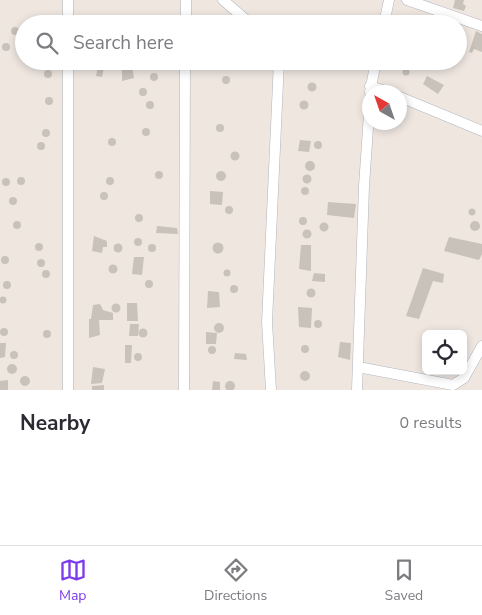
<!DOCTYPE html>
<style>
:root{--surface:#fff;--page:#f2f2f3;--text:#2b2b33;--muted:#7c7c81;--line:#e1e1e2;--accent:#7c3aed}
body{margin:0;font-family:"Nunito Sans",sans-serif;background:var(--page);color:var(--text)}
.controls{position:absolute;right:15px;bottom:15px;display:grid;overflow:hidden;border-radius:8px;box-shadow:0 2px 8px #0003}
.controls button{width:45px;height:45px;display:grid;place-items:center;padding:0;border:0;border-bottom:1px solid var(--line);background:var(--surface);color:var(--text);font:25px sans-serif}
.compass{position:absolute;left:362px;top:85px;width:45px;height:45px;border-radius:50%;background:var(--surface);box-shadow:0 2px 8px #0003;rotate:320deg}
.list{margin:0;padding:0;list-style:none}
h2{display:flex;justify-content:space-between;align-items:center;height:65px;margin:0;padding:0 20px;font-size:21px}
h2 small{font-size:16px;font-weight:400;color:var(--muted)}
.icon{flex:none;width:28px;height:28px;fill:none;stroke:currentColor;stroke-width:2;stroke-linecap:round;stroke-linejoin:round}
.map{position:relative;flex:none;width:482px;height:390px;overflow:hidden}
.search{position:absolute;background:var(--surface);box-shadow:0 2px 8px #0003;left:15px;right:15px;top:15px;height:55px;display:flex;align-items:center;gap:12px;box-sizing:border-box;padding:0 18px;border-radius:28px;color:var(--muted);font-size:19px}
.sheet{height:155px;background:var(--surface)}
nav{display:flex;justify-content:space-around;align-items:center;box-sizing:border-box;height:70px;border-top:1px solid var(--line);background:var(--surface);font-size:14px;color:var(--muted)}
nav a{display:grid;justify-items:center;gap:2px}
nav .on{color:var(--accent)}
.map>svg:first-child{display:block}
.building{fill:#c8c2bb}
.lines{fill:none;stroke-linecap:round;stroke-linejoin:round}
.minor-casing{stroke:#b0b5be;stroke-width:11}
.minor{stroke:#fff;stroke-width:10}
</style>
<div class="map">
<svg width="482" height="390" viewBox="0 0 482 390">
<rect width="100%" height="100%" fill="#efe6e0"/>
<path class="building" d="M 455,0 L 464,0 L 463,4 L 466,6 L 464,11 L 453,8 Z
M 431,16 L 441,19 L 439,24 L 427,24 Z
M11 31a4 4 0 1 1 8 0a4 4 0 1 1-8 0Z
M 476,31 L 482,34 L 482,52 L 474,49 L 472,53 L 469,52 Z
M2 47a4 4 0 1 1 8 0a4 4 0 1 1-8 0Z
M 99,62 L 105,63 L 102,77 L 96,76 Z
M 132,67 L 134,78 L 122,81 L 122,69 Z
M402.5 72a3.5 3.5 0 1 1 7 0a3.5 3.5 0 1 1-7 0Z
M44 74a4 4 0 1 1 8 0a4 4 0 1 1-8 0Z
M150 77a4 4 0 1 1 8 0a4 4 0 1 1-8 0Z
M222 80a4 4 0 1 1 8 0a4 4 0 1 1-8 0Z
M 427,76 L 444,85 L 438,94 L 423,84 Z
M307.5 87a4.5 4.5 0 1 1 9 0a4.5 4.5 0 1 1-9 0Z
M139 92a4 4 0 1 1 8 0a4 4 0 1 1-8 0Z
M45 101a4 4 0 1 1 8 0a4 4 0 1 1-8 0Z
M299.5 105a4.5 4.5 0 1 1 9 0a4.5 4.5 0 1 1-9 0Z
M146 105a4 4 0 1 1 8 0a4 4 0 1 1-8 0Z
M216 128a4 4 0 1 1 8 0a4 4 0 1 1-8 0Z
M142 132a4 4 0 1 1 8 0a4 4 0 1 1-8 0Z
M42 133a4 4 0 1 1 8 0a4 4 0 1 1-8 0Z
M108 142a4 4 0 1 1 8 0a4 4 0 1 1-8 0Z
M 300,140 L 311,141 L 309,152 L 298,151 Z
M314 145a4 4 0 1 1 8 0a4 4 0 1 1-8 0Z
M37 146a4 4 0 1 1 8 0a4 4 0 1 1-8 0Z
M230.5 156a4.5 4.5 0 1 1 9 0a4.5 4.5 0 1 1-9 0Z
M305 166a5 5 0 1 1 10 0a5 5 0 1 1-10 0Z
M216 176a5 5 0 1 1 10 0a5 5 0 1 1-10 0Z
M155 175a4 4 0 1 1 8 0a4 4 0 1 1-8 0Z
M302.5 179a4.5 4.5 0 1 1 9 0a4.5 4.5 0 1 1-9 0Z
M17 181a4 4 0 1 1 8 0a4 4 0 1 1-8 0Z
M106 181a4 4 0 1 1 8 0a4 4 0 1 1-8 0Z
M2 182a4 4 0 1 1 8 0a4 4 0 1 1-8 0Z
M301 191a4 4 0 1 1 8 0a4 4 0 1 1-8 0Z
M 210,191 L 223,192 L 222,205 L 210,204 Z
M100 196a4 4 0 1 1 8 0a4 4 0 1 1-8 0Z
M9 201a4 4 0 1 1 8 0a4 4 0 1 1-8 0Z
M 328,202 L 356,204 L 354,218 L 327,215 Z
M225 210a4 4 0 1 1 8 0a4 4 0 1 1-8 0Z
M468.5 212a3.5 3.5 0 1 1 7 0a3.5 3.5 0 1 1-7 0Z
M135 218a4 4 0 1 1 8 0a4 4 0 1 1-8 0Z
M299 221a4 4 0 1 1 8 0a4 4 0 1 1-8 0Z
M470 226a5 5 0 1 1 10 0a5 5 0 1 1-10 0Z
M13 225a4 4 0 1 1 8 0a4 4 0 1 1-8 0Z
M319.5 227a4.5 4.5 0 1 1 9 0a4.5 4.5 0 1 1-9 0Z
M 157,226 L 177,228 L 178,234 L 156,233 Z
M302.5 234a4.5 4.5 0 1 1 9 0a4.5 4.5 0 1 1-9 0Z
M 94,236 L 107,241 L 107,247 L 103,247 L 102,253 L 92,251 Z
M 449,237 L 482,244 L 482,254 L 479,260 L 444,251 Z
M134 242a4 4 0 1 1 8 0a4 4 0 1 1-8 0Z
M212.5 248a5.5 5.5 0 1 1 11 0a5.5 5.5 0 1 1-11 0Z
M35 247a4 4 0 1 1 8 0a4 4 0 1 1-8 0Z
M113.5 248a4.5 4.5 0 1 1 9 0a4.5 4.5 0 1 1-9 0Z
M148 248a4 4 0 1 1 8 0a4 4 0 1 1-8 0Z
M 301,245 L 311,245 L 311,271 L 299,269 Z
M1 260a4 4 0 1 1 8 0a4 4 0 1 1-8 0Z
M 134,257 L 144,257 L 142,275 L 132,274 Z
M37 263a4 4 0 1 1 8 0a4 4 0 1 1-8 0Z
M108.5 269a4.5 4.5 0 1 1 9 0a4.5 4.5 0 1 1-9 0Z
M 423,268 L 444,274 L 443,283 L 433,281 L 419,319 L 406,316 Z
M223.5 273a3.5 3.5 0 1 1 7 0a3.5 3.5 0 1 1-7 0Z
M42 274a4 4 0 1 1 8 0a4 4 0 1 1-8 0Z
M 314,273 L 325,274 L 325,282 L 312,281 Z
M145 284a4 4 0 1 1 8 0a4 4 0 1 1-8 0Z
M3 285a4 4 0 1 1 8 0a4 4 0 1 1-8 0Z
M230 289a4 4 0 1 1 8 0a4 4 0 1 1-8 0Z
M306.5 293a4.5 4.5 0 1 1 9 0a4.5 4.5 0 1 1-9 0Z
M 208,291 L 219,292 L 220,307 L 207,308 Z
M-0.5 300a3.5 3.5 0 1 1 7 0a3.5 3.5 0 1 1-7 0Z
M 127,303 L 137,303 L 138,321 L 127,321 Z
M111.5 308a4.5 4.5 0 1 1 9 0a4.5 4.5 0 1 1-9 0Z
M 100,304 L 103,310 L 113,313 L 113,320 L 99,320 L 100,335 L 89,338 L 89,319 L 91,319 L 93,305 Z
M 298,307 L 312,308 L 311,328 L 299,327 Z
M314 324a4 4 0 1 1 8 0a4 4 0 1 1-8 0Z
M214 328a5 5 0 1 1 10 0a5 5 0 1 1-10 0Z
M 130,324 L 139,324 L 138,336 L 129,336 Z
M0 332a4 4 0 1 1 8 0a4 4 0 1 1-8 0Z
M138.5 333a4.5 4.5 0 1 1 9 0a4.5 4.5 0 1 1-9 0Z
M43 334a4 4 0 1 1 8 0a4 4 0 1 1-8 0Z
M 206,332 L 217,333 L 216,344 L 206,344 Z
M 340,342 L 351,343 L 350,360 L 338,357 Z
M 0,343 L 6,343 L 5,357 L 0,358 Z
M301 349a4 4 0 1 1 8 0a4 4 0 1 1-8 0Z
M 125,345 L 132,345 L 131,363 L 125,363 Z
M208 350a4 4 0 1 1 8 0a4 4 0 1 1-8 0Z
M10 355a4 4 0 1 1 8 0a4 4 0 1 1-8 0Z
M134 357a4 4 0 1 1 8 0a4 4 0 1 1-8 0Z
M 235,353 L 246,354 L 247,360 L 234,359 Z
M7 369a5 5 0 1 1 10 0a5 5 0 1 1-10 0Z
M 93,367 L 105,369 L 102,383 L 91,384 Z
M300 376a5 5 0 1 1 10 0a5 5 0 1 1-10 0Z
M20 381a5 5 0 1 1 10 0a5 5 0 1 1-10 0Z
M 8,380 L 8,390 L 0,390 L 0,381 Z
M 213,381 L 220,382 L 220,390 L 212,390 Z
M225 386a5 5 0 1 1 10 0a5 5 0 1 1-10 0Z
M 104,385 L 104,390 L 92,390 L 92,386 Z"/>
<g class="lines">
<defs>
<path id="minor" d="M 223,0 L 251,24
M 407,0 L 482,26
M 68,24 L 68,0
M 186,24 L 186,0
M 384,24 L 389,0
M 370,86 L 388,92
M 370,92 L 376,61
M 400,97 L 482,131
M 358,367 L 453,385 L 464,378 L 482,346
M 68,390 L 68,61
M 184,390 L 185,61
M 271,390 L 267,322 L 279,61
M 357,390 L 364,186 L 370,99"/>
</defs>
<use href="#minor" class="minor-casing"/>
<use href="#minor" class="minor"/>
</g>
</svg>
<div class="controls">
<button><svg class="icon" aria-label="locate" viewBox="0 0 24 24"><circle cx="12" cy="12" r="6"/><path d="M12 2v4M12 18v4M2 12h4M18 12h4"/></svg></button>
</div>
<svg class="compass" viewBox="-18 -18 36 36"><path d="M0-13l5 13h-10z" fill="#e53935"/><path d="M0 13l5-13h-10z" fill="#7c7c81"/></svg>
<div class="search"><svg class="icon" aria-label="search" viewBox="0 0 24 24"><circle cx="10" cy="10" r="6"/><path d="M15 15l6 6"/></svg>Search here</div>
</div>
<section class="sheet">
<h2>Nearby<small>0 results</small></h2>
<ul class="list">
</ul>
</section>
<nav>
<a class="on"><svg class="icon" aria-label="map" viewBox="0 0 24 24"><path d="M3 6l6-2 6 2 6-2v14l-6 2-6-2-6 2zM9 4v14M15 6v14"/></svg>Map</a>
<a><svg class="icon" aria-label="directions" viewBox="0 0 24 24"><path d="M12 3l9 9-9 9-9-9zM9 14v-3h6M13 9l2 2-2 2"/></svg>Directions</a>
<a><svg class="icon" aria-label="saved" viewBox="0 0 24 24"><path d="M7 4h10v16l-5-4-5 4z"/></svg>Saved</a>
</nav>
